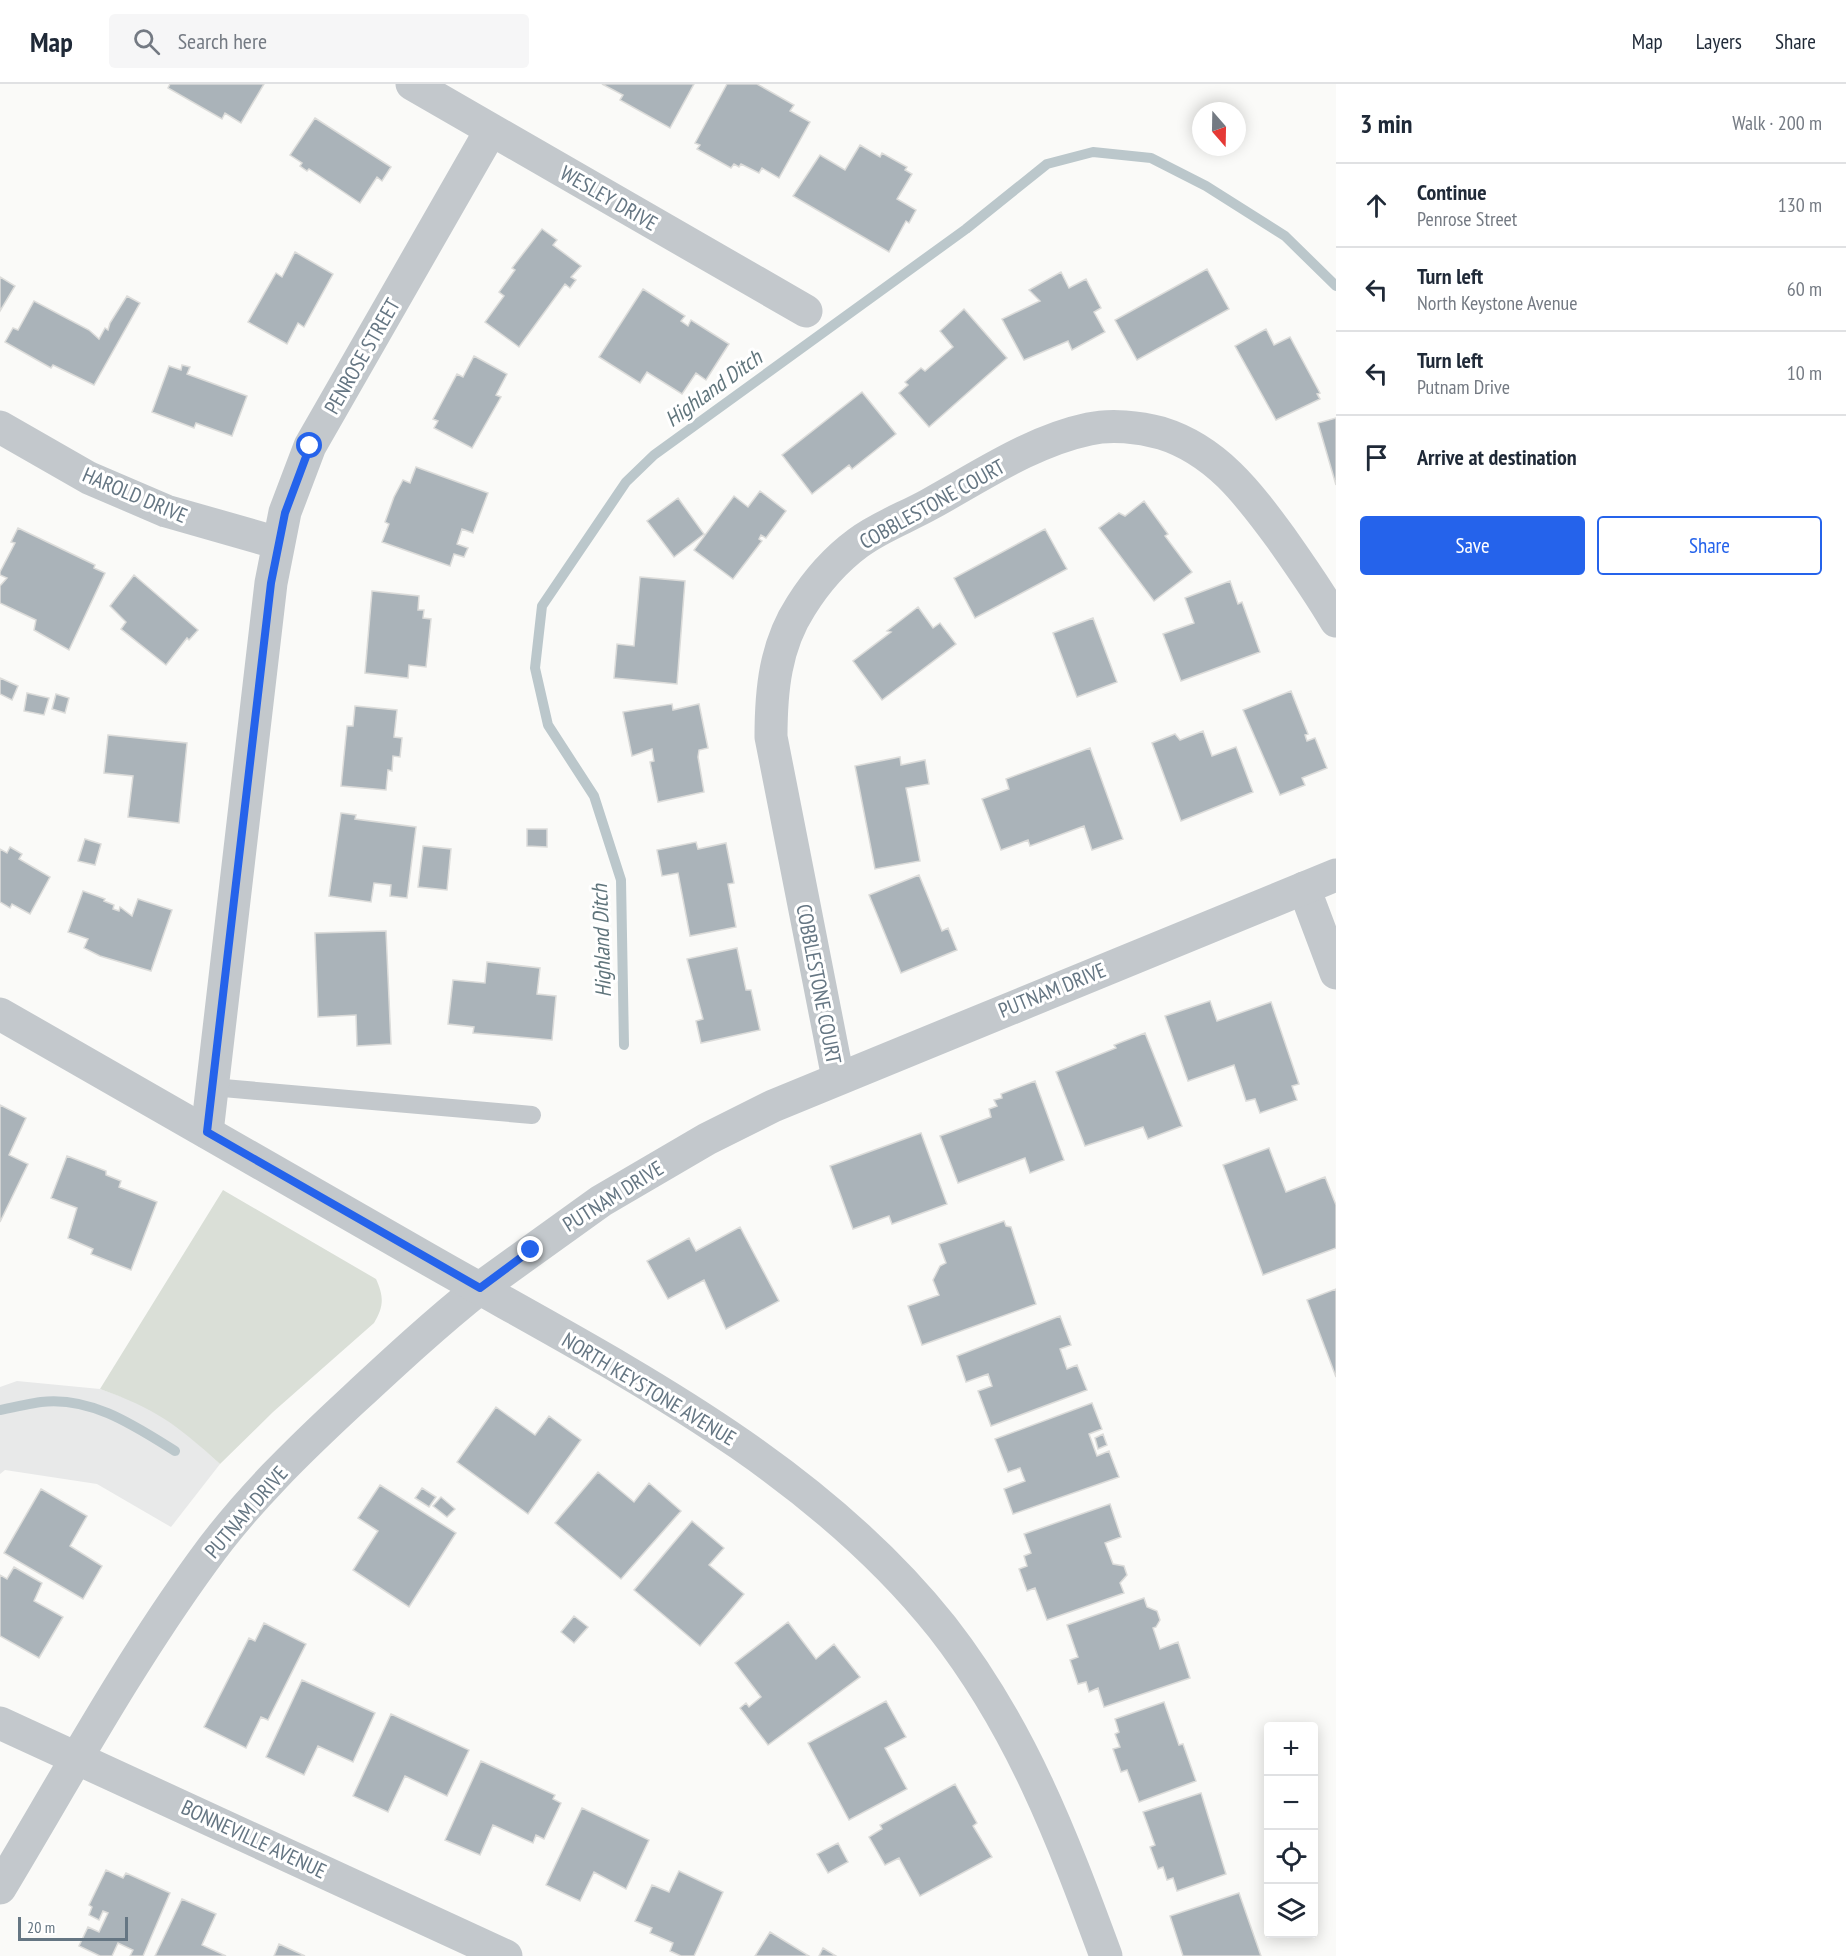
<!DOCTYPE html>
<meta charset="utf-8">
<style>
:root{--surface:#fff;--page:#f6f6f7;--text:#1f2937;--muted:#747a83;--line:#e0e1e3;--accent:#2563eb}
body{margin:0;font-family:"PT Sans Narrow",sans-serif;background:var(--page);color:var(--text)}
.controls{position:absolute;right:18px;bottom:18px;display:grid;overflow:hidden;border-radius:6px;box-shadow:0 3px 15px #0003}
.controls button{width:54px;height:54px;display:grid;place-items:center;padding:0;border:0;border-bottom:2px solid var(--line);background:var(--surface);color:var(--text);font:30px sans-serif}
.compass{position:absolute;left:1192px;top:18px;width:54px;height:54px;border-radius:50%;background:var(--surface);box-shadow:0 3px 15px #0003;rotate:160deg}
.scale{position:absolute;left:18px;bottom:15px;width:110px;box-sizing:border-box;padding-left:6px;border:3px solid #657683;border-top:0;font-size:16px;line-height:21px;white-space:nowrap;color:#657683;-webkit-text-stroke:4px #fff;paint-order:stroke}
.stop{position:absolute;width:18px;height:18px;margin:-14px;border:4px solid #2563eb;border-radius:50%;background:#fff}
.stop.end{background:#2563eb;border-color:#fff;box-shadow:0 2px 6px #0008}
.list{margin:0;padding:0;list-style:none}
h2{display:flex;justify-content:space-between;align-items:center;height:78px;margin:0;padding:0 24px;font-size:26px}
h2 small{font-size:20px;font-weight:400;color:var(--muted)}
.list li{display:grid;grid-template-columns:39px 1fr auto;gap:18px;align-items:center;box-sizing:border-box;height:84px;padding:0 24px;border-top:2px solid var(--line)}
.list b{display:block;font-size:22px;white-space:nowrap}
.list p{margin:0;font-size:20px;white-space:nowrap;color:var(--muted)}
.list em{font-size:20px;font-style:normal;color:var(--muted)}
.actions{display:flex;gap:12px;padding:18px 24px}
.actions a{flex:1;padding:14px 0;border:2px solid var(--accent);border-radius:6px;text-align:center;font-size:21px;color:var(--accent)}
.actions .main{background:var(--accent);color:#fff}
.icon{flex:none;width:33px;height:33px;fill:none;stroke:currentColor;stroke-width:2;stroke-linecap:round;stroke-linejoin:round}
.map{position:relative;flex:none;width:1336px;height:1872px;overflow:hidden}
header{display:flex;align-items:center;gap:36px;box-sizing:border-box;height:84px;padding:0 30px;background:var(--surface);border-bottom:2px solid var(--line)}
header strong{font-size:28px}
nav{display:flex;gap:33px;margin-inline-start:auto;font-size:21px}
.search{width:420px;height:54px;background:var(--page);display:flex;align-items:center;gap:15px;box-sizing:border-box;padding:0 21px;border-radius:6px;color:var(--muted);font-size:22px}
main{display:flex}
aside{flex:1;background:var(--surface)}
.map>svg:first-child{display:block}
.built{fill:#e8e9e9}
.green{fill:#dadfd7}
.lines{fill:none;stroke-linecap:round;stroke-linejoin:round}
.stream{stroke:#bbc7cb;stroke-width:10}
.building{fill:#aab3b9;stroke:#dcdcda;stroke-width:1.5}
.service{stroke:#c3c8cc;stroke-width:18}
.minor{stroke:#c3c8cc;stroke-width:33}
.tertiary{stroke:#c3c8cc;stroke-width:33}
.route{stroke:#2563eb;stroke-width:8}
.labels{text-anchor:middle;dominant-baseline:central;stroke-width:6;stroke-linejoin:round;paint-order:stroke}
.street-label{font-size:21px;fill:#657683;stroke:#fff}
.water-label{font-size:22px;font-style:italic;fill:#60757c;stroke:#fff}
</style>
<header>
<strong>Map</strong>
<div class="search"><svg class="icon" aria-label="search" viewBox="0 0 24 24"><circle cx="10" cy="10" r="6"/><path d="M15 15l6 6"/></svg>Search here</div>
<nav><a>Map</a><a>Layers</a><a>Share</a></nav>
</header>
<main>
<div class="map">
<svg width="1336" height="1872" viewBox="0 0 1336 1872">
<rect width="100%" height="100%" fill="#fafaf8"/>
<path class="built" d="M 17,1297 L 100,1305 L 142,1320 L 176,1340 L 220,1380 L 171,1443 L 97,1400 L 5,1386 L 0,1390 L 0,1303 Z"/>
<path class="green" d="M 223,1106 L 376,1195 C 384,1213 384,1222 374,1239 L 273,1328 L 220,1380 C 176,1340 156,1325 100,1305 Z"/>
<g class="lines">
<path class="stream" d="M 624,961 L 621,796 L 594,712 L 548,641 L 535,584 L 542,522 L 626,398 L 654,371 L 966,145 L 1047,80 L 1093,68 L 1151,74 L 1206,102 L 1285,152 L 1336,202
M 0,1326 C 14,1323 28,1320 41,1318 C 91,1312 135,1342 175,1367"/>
</g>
<path class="building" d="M 170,0 L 264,0 L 241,39 L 225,29 L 222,35 L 168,4 Z
M 602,0 L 694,0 L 670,44 L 620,16 L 623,11 Z
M 727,0 L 757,0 L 794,21 L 790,27 L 810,38 L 779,94 L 762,84 L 759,89 L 741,80 L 739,83 L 734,80 L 731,84 L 697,65 L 700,61 L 695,59 Z
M 315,34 L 391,83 L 382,97 L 377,93 L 360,119 L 309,85 L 307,87 L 300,82 L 302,79 L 290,71 Z
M 860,61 L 880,73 L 882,69 L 907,83 L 905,86 L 912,90 L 897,115 L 916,126 L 909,139 L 906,137 L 889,168 L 793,112 L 820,71 L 845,86 Z
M 542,145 L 557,156 L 553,161 L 581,182 L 571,193 L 576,196 L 570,204 L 565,200 L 519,263 L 485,238 L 504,212 L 499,208 L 515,186 L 512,184 Z
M 295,168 L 333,190 L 304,243 L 298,239 L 287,260 L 248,238 L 276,189 L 282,193 Z
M 1207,185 L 1229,225 L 1137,276 L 1115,236 Z
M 1061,188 L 1069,204 L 1086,195 L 1101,224 L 1094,228 L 1105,248 L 1072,266 L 1068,257 L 1024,276 L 1002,235 L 1040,217 L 1029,206 Z
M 0,193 L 15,202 L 0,227 Z
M 643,205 L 685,232 L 681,237 L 688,242 L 691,236 L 729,260 L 706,296 L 696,289 L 682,310 L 647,288 L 640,299 L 599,273 Z
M 127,212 L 140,219 L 94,301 L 53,281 L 51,284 L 5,258 L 13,244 L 18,246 L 34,217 L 89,246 L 99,255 L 105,244 L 108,246 L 110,239 Z
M 964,225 L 1007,274 L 929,343 L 899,309 L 908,301 L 905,298 L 921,284 L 925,287 L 953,263 L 940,247 Z
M 1266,245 L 1274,261 L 1290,253 L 1320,309 L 1317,310 L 1320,315 L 1276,336 L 1235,262 Z
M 474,272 L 507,290 L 496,311 L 501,313 L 472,364 L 434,344 L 438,337 L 433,335 L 457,290 L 463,293 Z
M 182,281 L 190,283 L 187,290 L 247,312 L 232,352 L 196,339 L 194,344 L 152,328 L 169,282 L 181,286 Z
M 862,308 L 896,350 L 852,385 L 849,381 L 812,410 L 782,371 Z
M 1336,334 L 1336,401 L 1318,339 Z
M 416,383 L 488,409 L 473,449 L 462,445 L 457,460 L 468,464 L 464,473 L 454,470 L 450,482 L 382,458 L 389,440 L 385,438 L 394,413 L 403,396 L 410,399 Z
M 760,407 L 786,427 L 766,454 L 761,451 L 759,455 L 762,457 L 733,495 L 694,466 L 734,412 L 748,423 Z
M 678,414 L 704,450 L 674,473 L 647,437 Z
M 1144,417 L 1168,450 L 1165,452 L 1192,488 L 1154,517 L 1099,444 L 1119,429 L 1125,432 Z
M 18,444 L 95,481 L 94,484 L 105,489 L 69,566 L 34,546 L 36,536 L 0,519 L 0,502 L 7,494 L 0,491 L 0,488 L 15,459 L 11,458 Z
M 1045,445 L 1067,485 L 975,534 L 954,494 Z
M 134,491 L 198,546 L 189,556 L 187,554 L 166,581 L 121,545 L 126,538 L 110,522 Z
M 640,493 L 685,497 L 677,600 L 614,594 L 617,560 L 634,562 Z
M 1230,497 L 1238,520 L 1242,518 L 1260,568 L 1181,597 L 1163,550 L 1194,539 L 1185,514 Z
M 372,507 L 419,512 L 418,526 L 424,526 L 423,534 L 431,535 L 426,583 L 409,581 L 408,594 L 365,589 Z
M 918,523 L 933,544 L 940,539 L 956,560 L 882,616 L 853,577 L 891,548 L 887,547 Z
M 1093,534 L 1117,598 L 1077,613 L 1053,549 Z
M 0,594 L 18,602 L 12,616 L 0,610 Z
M 1291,607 L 1308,650 L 1305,651 L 1307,657 L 1315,654 L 1327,684 L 1302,694 L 1305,701 L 1280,711 L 1243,626 Z
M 27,609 L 49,614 L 44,631 L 24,627 Z
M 56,610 L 69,614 L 65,629 L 52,625 Z
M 672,620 L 673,626 L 699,620 L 708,664 L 699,666 L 698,673 L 704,708 L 658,718 L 650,678 L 654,677 L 652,665 L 632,672 L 623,628 Z
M 355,622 L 397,626 L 394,653 L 402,654 L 400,673 L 393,672 L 392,687 L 388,686 L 386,706 L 341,702 L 347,642 L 353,642 Z
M 1203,647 L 1212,672 L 1236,663 L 1253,708 L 1181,737 L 1152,659 L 1175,650 L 1180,656 Z
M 108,651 L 187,659 L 179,739 L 128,733 L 133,692 L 104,689 Z
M 1090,664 L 1123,755 L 1092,766 L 1084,742 L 1030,762 L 1028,756 L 1001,766 L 982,715 L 1009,705 L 1006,695 Z
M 900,673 L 901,681 L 925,676 L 929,700 L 906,704 L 920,777 L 875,785 L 855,682 Z
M 341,729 L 356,731 L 355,735 L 416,743 L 407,814 L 390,812 L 391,801 L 374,799 L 371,818 L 329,812 Z
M 527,745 L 547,745 L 547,763 L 527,762 Z
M 85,755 L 101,760 L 95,781 L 78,777 Z
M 696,758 L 698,765 L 726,759 L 734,799 L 728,800 L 736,843 L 690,852 L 678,789 L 662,792 L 657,766 Z
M 423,762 L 451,765 L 447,806 L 418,803 Z
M 10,763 L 22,770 L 19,775 L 50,793 L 30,830 L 12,820 L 10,824 L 0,818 L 0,765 L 7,769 Z
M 919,791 L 942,847 L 948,844 L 957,866 L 901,889 L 869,811 Z
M 83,807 L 105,815 L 104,817 L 114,821 L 113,825 L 119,827 L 120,823 L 132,832 L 138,815 L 172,826 L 151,887 L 100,872 L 84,864 L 88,855 L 68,848 Z
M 386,847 L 391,960 L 357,962 L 356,931 L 318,933 L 315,849 Z
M 737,864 L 746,906 L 751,906 L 760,946 L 701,959 L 696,937 L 703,935 L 687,875 Z
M 487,878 L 540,884 L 537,910 L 556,912 L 552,956 L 473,949 L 474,943 L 448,940 L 453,896 L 485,899 Z
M 1210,917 L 1217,937 L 1271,918 L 1299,1000 L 1292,1002 L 1297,1016 L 1260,1029 L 1255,1015 L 1246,1017 L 1234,981 L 1188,997 L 1165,932 Z
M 1145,949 L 1182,1042 L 1148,1055 L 1143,1043 L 1085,1062 L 1056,988 L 1116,964 L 1114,961 Z
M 1035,997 L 1064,1076 L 1030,1089 L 1025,1074 L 958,1099 L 940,1052 L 991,1033 L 989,1025 L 997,1022 L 994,1016 L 1002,1014 L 1001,1010 Z
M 0,1021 L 26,1034 L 9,1071 L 28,1080 L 0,1138 Z
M 921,1049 L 947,1120 L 892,1140 L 889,1132 L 853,1145 L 830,1082 Z
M 1269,1064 L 1286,1108 L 1325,1093 L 1336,1121 L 1336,1164 L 1263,1191 L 1223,1081 Z
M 67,1072 L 106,1087 L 106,1091 L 121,1097 L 119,1103 L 157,1118 L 131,1186 L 91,1170 L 93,1165 L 68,1154 L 77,1124 L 51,1114 Z
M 1004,1137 L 1006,1142 L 1011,1143 L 1036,1220 L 922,1261 L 908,1222 L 939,1211 L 933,1196 L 940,1182 L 946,1179 L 939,1160 Z
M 740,1143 L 779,1217 L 726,1245 L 704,1196 L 668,1215 L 647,1177 L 689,1154 L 696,1167 Z
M 1336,1205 L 1336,1293 L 1307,1216 Z
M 1060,1232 L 1071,1261 L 1060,1265 L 1067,1285 L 1077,1281 L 1087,1306 L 991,1342 L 978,1307 L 992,1302 L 988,1290 L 966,1298 L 957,1272 Z
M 1092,1319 L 1102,1345 L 1089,1350 L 1097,1372 L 1109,1367 L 1119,1393 L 1013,1430 L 1004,1405 L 1025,1397 L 1020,1384 L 1008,1388 L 995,1355 Z
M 496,1323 L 535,1351 L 549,1332 L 581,1356 L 528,1430 L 457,1378 Z
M 1103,1350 L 1107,1361 L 1098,1365 L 1095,1354 Z
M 598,1388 L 634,1418 L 649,1399 L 681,1427 L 621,1495 L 555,1439 Z
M 380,1401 L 456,1449 L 409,1523 L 353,1486 L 378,1447 L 358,1434 Z
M 422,1404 L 436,1413 L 429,1423 L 415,1414 Z
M 41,1405 L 87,1432 L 70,1462 L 102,1482 L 83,1515 L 4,1469 Z
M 441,1413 L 455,1425 L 447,1433 L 433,1422 Z
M 1110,1420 L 1121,1453 L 1105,1459 L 1113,1480 L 1124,1482 L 1127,1491 L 1120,1499 L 1124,1509 L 1047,1536 L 1035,1504 L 1027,1507 L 1019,1485 L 1027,1482 L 1024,1472 L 1031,1469 L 1024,1450 Z
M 692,1437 L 724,1464 L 709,1481 L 744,1510 L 700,1562 L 634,1506 Z
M 14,1483 L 42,1499 L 34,1517 L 63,1533 L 39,1574 L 0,1552 L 0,1491 L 7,1495 Z
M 1144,1514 L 1147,1523 L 1157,1527 L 1160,1536 L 1156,1543 L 1153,1544 L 1160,1565 L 1178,1558 L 1190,1594 L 1104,1623 L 1098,1604 L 1089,1608 L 1086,1598 L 1078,1600 L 1070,1576 L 1078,1573 L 1067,1541 Z
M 574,1532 L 588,1543 L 574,1559 L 561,1548 Z
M 788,1538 L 816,1575 L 834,1560 L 860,1593 L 768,1661 L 740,1624 L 746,1619 L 749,1623 L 761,1613 L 735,1579 Z
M 264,1539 L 306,1560 L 268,1636 L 261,1633 L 246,1664 L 204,1643 L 249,1554 L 255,1557 Z
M 302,1596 L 375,1629 L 353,1678 L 318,1662 L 304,1691 L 266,1673 Z
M 886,1617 L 906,1653 L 885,1664 L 907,1705 L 849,1736 L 808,1659 Z
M 1164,1618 L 1179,1661 L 1183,1660 L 1196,1697 L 1139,1718 L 1127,1686 L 1121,1688 L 1113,1665 L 1120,1663 L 1115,1650 L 1119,1648 L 1115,1635 Z
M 391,1630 L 469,1666 L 447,1712 L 405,1692 L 388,1728 L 353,1712 Z
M 481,1677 L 555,1711 L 553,1715 L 561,1719 L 544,1755 L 536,1751 L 533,1759 L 493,1741 L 480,1771 L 445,1756 Z
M 955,1700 L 977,1739 L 973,1742 L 992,1773 L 920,1812 L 899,1774 L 885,1781 L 869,1753 L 882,1745 L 880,1741 Z
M 1201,1709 L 1226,1790 L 1177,1807 L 1173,1794 L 1167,1796 L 1163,1783 L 1158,1785 L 1150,1763 L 1155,1761 L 1143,1728 Z
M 582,1724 L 649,1756 L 626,1805 L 594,1788 L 580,1817 L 546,1801 Z
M 838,1759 L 848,1778 L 828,1789 L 817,1770 Z
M 106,1786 L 123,1794 L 126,1789 L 170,1809 L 143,1872 L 130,1872 L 133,1866 L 118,1859 L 112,1872 L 100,1872 L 79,1862 L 88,1843 L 99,1848 L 108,1829 L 103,1827 L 99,1836 L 89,1831 L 92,1823 L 89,1821 Z
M 679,1787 L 723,1808 L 694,1872 L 681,1872 L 670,1867 L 673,1859 L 650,1849 L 652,1844 L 635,1837 L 652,1801 L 669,1808 Z
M 1239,1809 L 1261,1872 L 1183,1872 L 1170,1832 Z
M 182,1815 L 216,1830 L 202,1861 L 226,1872 L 155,1872 Z
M 770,1848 L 809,1872 L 755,1872 Z
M 279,1860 L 305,1872 L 274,1872 Z
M 823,1864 L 836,1872 L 819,1872 Z"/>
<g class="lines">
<path class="service" d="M 212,1003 L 532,1031"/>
<path class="minor" d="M 412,0 L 806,227
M 0,343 L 89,394 L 166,427 L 278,459
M 1304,804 L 1336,889
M 838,994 L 771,653 C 771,607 775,562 801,522 C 816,498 835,476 858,459 C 879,443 907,433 930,420 C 981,392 1032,357 1089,345 C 1111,340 1139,343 1161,349 C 1216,366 1248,409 1281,454 C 1300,481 1319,508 1336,537
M 207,1048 L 271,499 L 285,428 L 310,362 L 491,46
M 0,1639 L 506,1872
M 0,1804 C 66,1694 128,1580 203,1477 C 246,1417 300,1365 354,1315 C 395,1277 436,1239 480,1204"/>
<path class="tertiary" d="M 0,930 C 144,1012 287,1095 431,1177 C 613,1281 809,1376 942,1543 C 1021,1644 1062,1753 1106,1872
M 480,1204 L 601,1117 L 707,1055 L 773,1022 L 1336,791"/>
</g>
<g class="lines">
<path class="route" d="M 310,362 L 285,429 L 271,499 L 207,1048 L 480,1204 L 531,1166"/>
</g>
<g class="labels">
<g class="street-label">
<text transform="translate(609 114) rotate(30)">WESLEY DRIVE</text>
<text transform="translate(362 272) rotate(-60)">PENROSE STREET</text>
<text transform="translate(135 411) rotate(23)">HAROLD DRIVE</text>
<text transform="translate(932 420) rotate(-29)">COBBLESTONE COURT</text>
<text transform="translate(819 900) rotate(79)">COBBLESTONE COURT</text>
<text transform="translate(1052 906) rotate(-22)">PUTNAM DRIVE</text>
<text transform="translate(613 1112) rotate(-32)">PUTNAM DRIVE</text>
<text transform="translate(649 1305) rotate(31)">NORTH KEYSTONE AVENUE</text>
<text transform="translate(246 1428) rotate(-49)">PUTNAM DRIVE</text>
<text transform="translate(254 1755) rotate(25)">BONNEVILLE AVENUE</text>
</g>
<g class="water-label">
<text transform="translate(713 304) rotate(-36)">Highland Ditch</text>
<text transform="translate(601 857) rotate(-92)">Highland Ditch</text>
</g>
</g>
</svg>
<div class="controls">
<button>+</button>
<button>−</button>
<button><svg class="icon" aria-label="locate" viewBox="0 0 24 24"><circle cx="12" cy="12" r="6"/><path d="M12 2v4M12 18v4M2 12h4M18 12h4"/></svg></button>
<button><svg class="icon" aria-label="layers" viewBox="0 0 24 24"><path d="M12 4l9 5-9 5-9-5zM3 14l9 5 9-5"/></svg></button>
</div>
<svg class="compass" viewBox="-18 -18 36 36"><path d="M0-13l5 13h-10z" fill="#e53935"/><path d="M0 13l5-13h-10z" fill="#747a83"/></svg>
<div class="scale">20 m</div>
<div class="stop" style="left:310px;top:362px"></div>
<div class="stop end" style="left:531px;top:1166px"></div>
</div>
<aside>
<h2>3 min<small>Walk · 200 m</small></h2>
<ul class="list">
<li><svg class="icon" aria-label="ahead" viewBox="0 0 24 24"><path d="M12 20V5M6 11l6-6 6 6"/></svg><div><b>Continue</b><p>Penrose Street</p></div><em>130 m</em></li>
<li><svg class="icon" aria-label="left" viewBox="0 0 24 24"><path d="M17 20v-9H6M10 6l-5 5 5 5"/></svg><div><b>Turn left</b><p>North Keystone Avenue</p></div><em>60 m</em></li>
<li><svg class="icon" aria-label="left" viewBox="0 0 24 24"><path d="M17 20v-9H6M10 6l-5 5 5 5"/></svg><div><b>Turn left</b><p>Putnam Drive</p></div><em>10 m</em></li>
<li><svg class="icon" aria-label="arrive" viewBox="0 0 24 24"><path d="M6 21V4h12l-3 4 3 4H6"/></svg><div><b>Arrive at destination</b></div></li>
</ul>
<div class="actions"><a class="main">Save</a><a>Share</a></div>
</aside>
</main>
